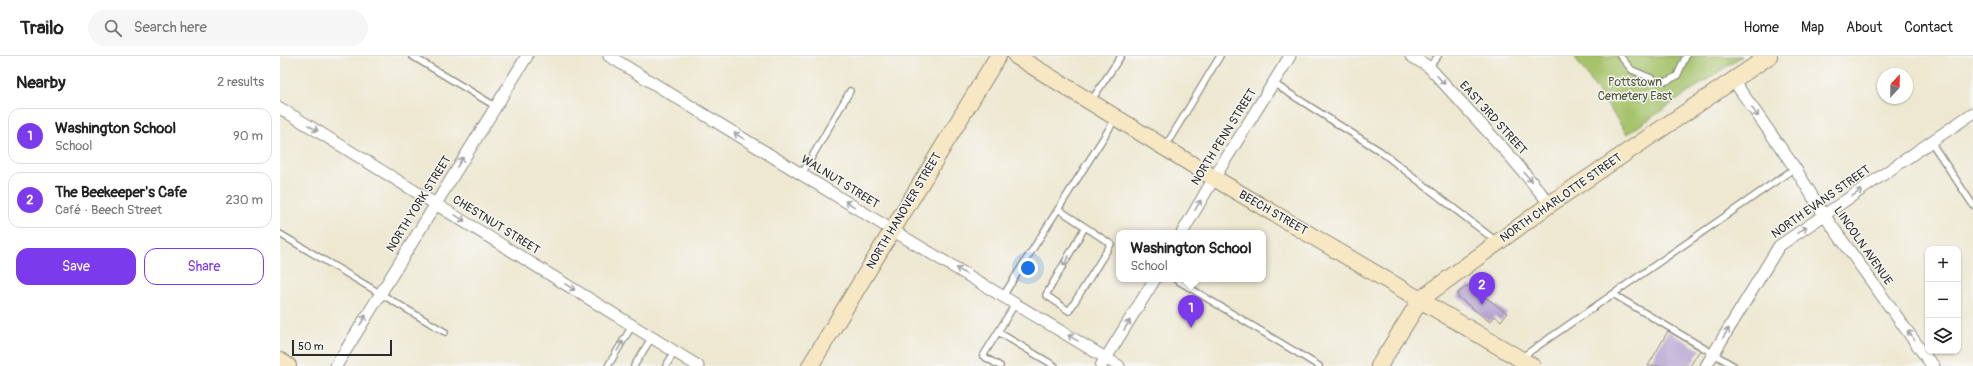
<!DOCTYPE html>
<meta charset="utf-8">
<style>
:root{--surface:#fff;--page:#f6f6f6;--text:#222;--muted:#767676;--line:#e0e0e0;--accent:#7c3aed}
body{margin:0;font-family:Pangolin,sans-serif;background:var(--page);color:var(--text)}
.controls{position:absolute;right:12px;bottom:12px;display:grid;overflow:hidden;border-radius:8px;box-shadow:0 1px 3px #0004}
.controls button{width:36px;height:36px;display:grid;place-items:center;padding:0;border:0;border-bottom:1px solid var(--line);background:var(--surface);color:var(--text);font:20px sans-serif}
.compass{position:absolute;left:1597px;top:12px;width:36px;height:36px;border-radius:50%;background:var(--surface);box-shadow:0 1px 3px #0004;rotate:22deg}
.scale{position:absolute;left:12px;bottom:10px;width:100px;box-sizing:border-box;padding-left:4px;border:2px solid #2b2b2b;border-top:0;font-size:11px;line-height:14px;white-space:nowrap;color:#2b2b2b;-webkit-text-stroke:3px #f6f6f2;paint-order:stroke}
.you{position:absolute;left:748px;top:212px;width:14px;height:14px;margin:-10px;border:3px solid #fff;border-radius:50%;background:#1a73e8;box-shadow:0 0 0 6px #1a73e833}
.badge{display:grid;place-items:center;width:26px;height:26px;border-radius:50%;background:var(--accent);color:#fff;font-size:13px;font-weight:700}
.pin{position:absolute;translate:-50% -33px;filter:drop-shadow(0 1px 2px #0008)}
.pin::after{content:'';position:absolute;top:21px;width:14px;height:12px;background:inherit;clip-path:polygon(0 0,100% 0,50% 100%)}
.popup{position:absolute;left:836px;top:174px;width:150px;height:52px;box-sizing:border-box;display:grid;place-content:center;border-radius:8px;background:var(--surface);filter:drop-shadow(0 1px 3px #0005);font-size:13px;white-space:nowrap;color:var(--muted)}
.popup b{font-size:15px;color:var(--text)}
.popup::after{content:'';position:absolute;left:50%;top:100%;margin-left:-8px;border:8px solid transparent;border-top-color:var(--surface)}
.list{margin:0;padding:0;list-style:none}
h2{display:flex;justify-content:space-between;align-items:center;height:52px;margin:0;padding:0 16px;font-size:17px}
h2 small{font-size:13px;font-weight:400;color:var(--muted)}
.list li{display:grid;grid-template-columns:26px 1fr auto;gap:12px;align-items:center;box-sizing:border-box;height:56px;margin:0 8px 8px;padding:0 8px;border:1px solid var(--line);border-radius:12px}
.list b{display:block;font-size:15px;white-space:nowrap}
.list p{margin:0;font-size:13px;white-space:nowrap;color:var(--muted)}
.list em{font-size:13px;font-style:normal;color:var(--muted)}
.actions{display:flex;gap:8px;padding:12px 16px}
.actions a{flex:1;padding:9px 0;border:1px solid var(--accent);border-radius:12px;text-align:center;font-size:14px;color:var(--accent)}
.actions .main{background:var(--accent);color:#fff}
.icon{flex:none;width:22px;height:22px;fill:none;stroke:currentColor;stroke-width:2;stroke-linecap:round;stroke-linejoin:round}
.map{position:relative;flex:none;width:1693px;height:310px;overflow:hidden}
header{display:flex;align-items:center;gap:24px;box-sizing:border-box;height:56px;padding:0 20px;background:var(--surface);border-bottom:1px solid var(--line)}
header strong{font-size:19px}
nav{display:flex;gap:22px;margin-inline-start:auto;font-size:14px}
.search{width:280px;height:36px;background:var(--page);display:flex;align-items:center;gap:10px;box-sizing:border-box;padding:0 14px;border-radius:22px;color:var(--muted);font-size:15px}
main{display:flex}
aside{flex:1;background:var(--surface)}
.map>svg:first-child{display:block}
.green{fill:#a6c36a;stroke:#68774a}
.building{fill:#b29ecf}
.lines{fill:none;stroke-linecap:round;stroke-linejoin:round}
.lane-casing{stroke:#8c8a7e;stroke-width:8}
.street-casing{stroke:#8c8a7e;stroke-width:13}
.secondary-casing{stroke:#8c8a7e;stroke-width:18}
.lane{stroke:#fff;stroke-width:5.5}
.street{stroke:#fff;stroke-width:11}
.secondary{stroke:#f7e8c3;stroke-width:16}
.oneway{stroke:#a0a0a0}
.labels{text-anchor:middle;dominant-baseline:central;stroke-width:3;stroke-linejoin:round;paint-order:stroke}
.park-label{font-size:12px;fill:#50593e;stroke:#f6f6f2}
.street-label{font-size:12px;fill:#2b2b2b;stroke:#f6f6f2}
</style>
<header>
<strong>Trailo</strong>
<div class="search"><svg class="icon" aria-label="search" viewBox="0 0 24 24"><circle cx="10" cy="10" r="6"/><path d="M15 15l6 6"/></svg>Search here</div>
<nav><a>Home</a><a>Map</a><a>About</a><a>Contact</a></nav>
</header>
<main>
<aside>
<h2>Nearby<small>2 results</small></h2>
<ul class="list">
<li><span class="badge">1</span><div><b>Washington School</b><p>School</p></div><em>90 m</em></li>
<li><span class="badge">2</span><div><b>The Beekeeper's Cafe</b><p>Café · Beech Street</p></div><em>230 m</em></li>
</ul>
<div class="actions"><a class="main">Save</a><a>Share</a></div>
</aside>
<div class="map">
<svg width="1693" height="310" viewBox="0 0 1693 310">
<rect width="100%" height="100%" fill="#f6f6f2"/>
<filter id="ink" filterUnits="userSpaceOnUse"><feTurbulence type="fractalNoise" baseFrequency=".025" numOctaves="2"/><feDisplacementMap in="SourceGraphic" scale="8" xChannelSelector="R" yChannelSelector="G"/><feConvolveMatrix kernelMatrix="1 2 1 2 8 2 1 2 1" color-interpolation-filters="sRGB"/></filter>
<filter id="wash" filterUnits="userSpaceOnUse"><feTurbulence type="fractalNoise" baseFrequency=".012" numOctaves="4" result="noise"/><feDisplacementMap in="SourceGraphic" scale="16" xChannelSelector="R" yChannelSelector="G"/><feGaussianBlur stdDeviation="0.9" result="paint"/><feColorMatrix in="noise" values="0 0 0 0 0 0 0 0 0 0 0 0 0 0 0 0 0 1.4 0 .05"/><feComposite in="paint" operator="in"/></filter>
<g filter="url(#wash)">
<rect width="100%" height="100%" fill="#eee8d1"/>
<path class="green" d="M 1294,0 L 1462,0 L 1347,78 Z"/>
<g id="blocks">
<path class="building" d="M 1189,229 L 1227,257 L 1221,265 L 1215,260 L 1210,266 L 1178,241 L 1178,237 Z
M 1388,275 L 1420,294 L 1410,310 L 1368,310 Z"/>
</g>
</g>
<g filter="url(#ink)">
<use href="#blocks" fill-opacity="0" stroke="#8c8a7e" stroke-width="1"/>
<g class="lines">
<defs>
<path id="lane" d="M 132,0 L 215,50
M 1340,0 L 1352,14 L 1378,25 L 1387,25 L 1397,20 L 1406,0
M 1149,11 L 1158,0
M 993,27 L 1100,95 L 1216,185
M 811,45 L 841,0
M 1651,86 L 1693,149
M 885,91 L 940,0
M 522,118 L 570,35
M 778,153 L 831,188 L 789,255 L 766,239 L 805,171
M 0,178 L 165,276
M 895,223 L 1039,310
M 1333,238 L 1454,310
M 723,240 L 836,62
M 735,248 L 718,276 L 775,310
M 718,276 L 703,300 L 720,310
M 1242,301 L 1515,112
M 328,310 L 352,270
M 354,310 L 372,281
M 386,310 L 395,295"/>
<path id="street" d="M 329,0 L 612,174 L 839,310
M 1131,0 L 1149,11 L 1230,100 L 1270,148
M 1453,24 L 1515,112 L 1544,159 L 1648,304 L 1654,310
M 0,52 L 418,310
M 902,177 L 934,122 L 1010,0
M 56,310 L 247,0
M 821,310 L 875,223
M 1426,310 L 1499,190 L 1693,57"/>
<path id="secondary" d="M 736,0 L 934,122 L 1252,310
M 0,305 L 8,310
M 530,310 L 718,0
M 1099,310 L 1141,243 L 1270,148 L 1489,0"/>
</defs>
<use href="#lane" class="lane-casing"/>
<use href="#street" class="street-casing"/>
<use href="#secondary" class="secondary-casing"/>
<use href="#lane" class="lane"/>
<use href="#street" class="street"/>
<use href="#secondary" class="secondary"/>
</g>
<defs><path id="oneway-shaft" d="M-6 0H5M1.5-3L5.5 0L1.5 3" fill="none" stroke-width="1.6" stroke-linecap="round" stroke-linejoin="round"/></defs>
<g class="oneway">
<use href="#oneway-shaft" transform="translate(1161 24) rotate(48)"/>
<use href="#oneway-shaft" transform="translate(1475 56) rotate(55)"/>
<use href="#oneway-shaft" transform="translate(33 72) rotate(31)"/>
<use href="#oneway-shaft" transform="translate(459 80) rotate(-148)"/>
<use href="#oneway-shaft" transform="translate(180 106) rotate(-58)"/>
<use href="#oneway-shaft" transform="translate(1248 121) rotate(50)"/>
<use href="#oneway-shaft" transform="translate(1577 137) rotate(-34)"/>
<use href="#oneway-shaft" transform="translate(570 148) rotate(-148)"/>
<use href="#oneway-shaft" transform="translate(918 149) rotate(-60)"/>
<use href="#oneway-shaft" transform="translate(180 162) rotate(32)"/>
<use href="#oneway-shaft" transform="translate(1522 174) rotate(-34)"/>
<use href="#oneway-shaft" transform="translate(786 205) rotate(120)"/>
<use href="#oneway-shaft" transform="translate(681 215) rotate(-149)"/>
<use href="#oneway-shaft" transform="translate(290 231) rotate(32)"/>
<use href="#oneway-shaft" transform="translate(83 264) rotate(-59)"/>
<use href="#oneway-shaft" transform="translate(847 269) rotate(-58)"/>
<use href="#oneway-shaft" transform="translate(1446 277) rotate(-59)"/>
<use href="#oneway-shaft" transform="translate(1631 279) rotate(-126)"/>
<use href="#oneway-shaft" transform="translate(793 282) rotate(-149)"/>
<use href="#oneway-shaft" transform="translate(340 290) rotate(-60)"/>
</g>
</g>
<g class="labels">
<g class="park-label">
<text x="1355" y="26">Pottstown<tspan x="1355" dy="14">Cemetery East</tspan></text>
</g>
<g class="street-label">
<text transform="translate(1213 62) rotate(48)">EAST 3RD STREET</text>
<text transform="translate(944 81) rotate(-58)">NORTH PENN STREET</text>
<text transform="translate(560 126) rotate(32)">WALNUT STREET</text>
<text transform="translate(1281 142) rotate(-35)">NORTH CHARLOTTE STREET</text>
<text transform="translate(1541 146) rotate(-35)">NORTH EVANS STREET</text>
<text transform="translate(139 148) rotate(-58)">NORTH YORK STREET</text>
<text transform="translate(624 155) rotate(-59)">NORTH HANOVER STREET</text>
<text transform="translate(993 157) rotate(30)">BEECH STREET</text>
<text transform="translate(216 169) rotate(32)">CHESTNUT STREET</text>
<text transform="translate(1583 190) rotate(55)">LINCOLN AVENUE</text>
</g>
</g>
</svg>
<div class="controls">
<button>+</button>
<button>−</button>
<button><svg class="icon" aria-label="layers" viewBox="0 0 24 24"><path d="M12 4l9 5-9 5-9-5zM3 14l9 5 9-5"/></svg></button>
</div>
<svg class="compass" viewBox="-18 -18 36 36"><path d="M0-13l5 13h-10z" fill="#e53935"/><path d="M0 13l5-13h-10z" fill="#767676"/></svg>
<div class="scale">50 m</div>
<div class="you"></div>
<div class="pin badge" style="left:911px;top:272px">1</div>
<div class="popup"><b>Washington School</b>School</div>
<div class="pin badge" style="left:1202px;top:249px">2</div>
</div>
</main>
